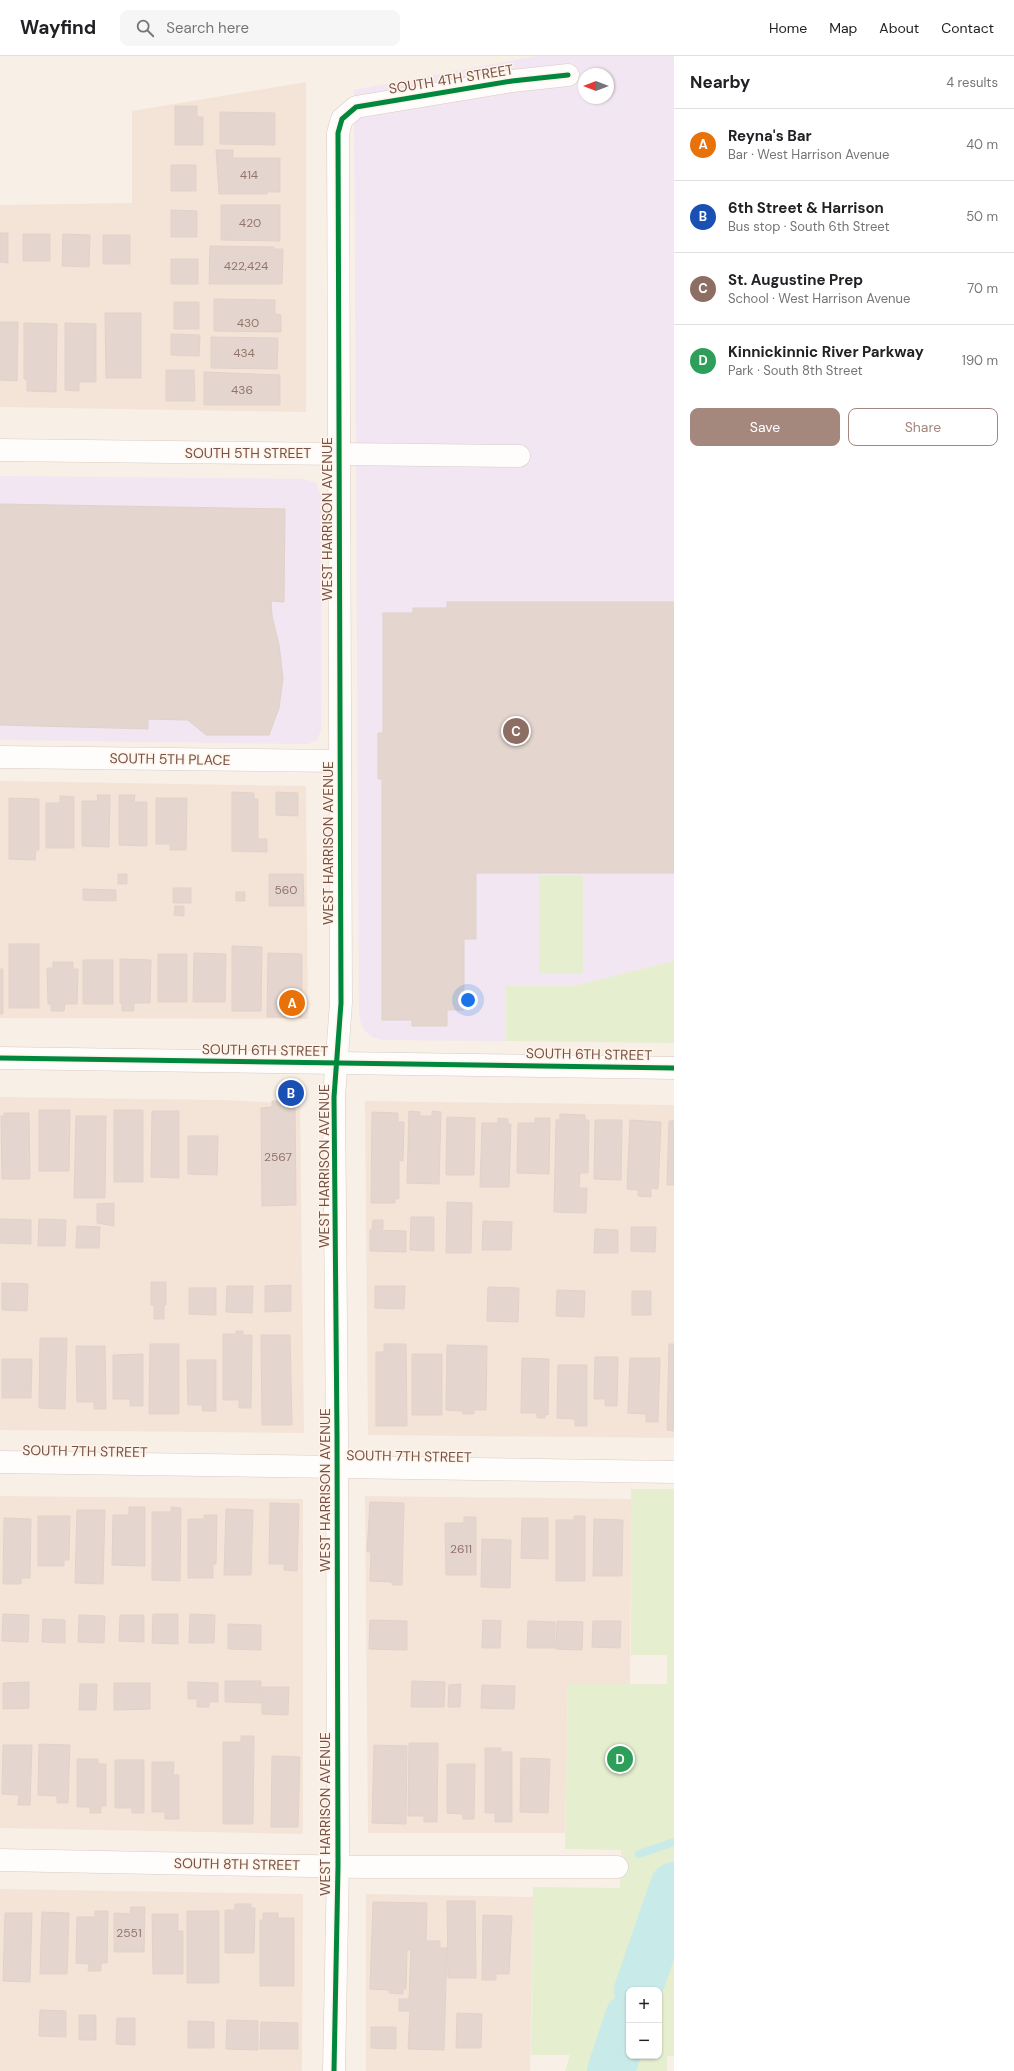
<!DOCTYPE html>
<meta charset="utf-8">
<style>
:root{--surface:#fff;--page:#f6f6f6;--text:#202124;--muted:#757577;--line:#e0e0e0;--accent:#a4887e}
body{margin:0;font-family:"DM Sans",sans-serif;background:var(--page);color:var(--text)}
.controls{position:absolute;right:12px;bottom:12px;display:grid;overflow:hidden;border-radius:8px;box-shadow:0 1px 3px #0004}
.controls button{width:36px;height:36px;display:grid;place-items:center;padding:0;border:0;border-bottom:1px solid var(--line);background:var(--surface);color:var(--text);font:20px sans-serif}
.compass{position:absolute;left:578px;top:12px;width:36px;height:36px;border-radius:50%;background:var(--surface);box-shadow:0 1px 3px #0004;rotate:270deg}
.you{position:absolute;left:468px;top:944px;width:14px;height:14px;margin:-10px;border:3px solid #fff;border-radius:50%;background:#1a73e8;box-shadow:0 0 0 6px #1a73e833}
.badge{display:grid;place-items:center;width:26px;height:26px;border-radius:50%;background:var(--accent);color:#fff;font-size:13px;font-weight:700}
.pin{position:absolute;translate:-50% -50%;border:2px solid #fff;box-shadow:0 1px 4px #0006}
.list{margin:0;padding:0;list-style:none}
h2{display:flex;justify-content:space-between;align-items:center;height:52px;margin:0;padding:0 16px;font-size:17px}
h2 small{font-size:13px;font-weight:400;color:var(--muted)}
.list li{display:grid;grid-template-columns:26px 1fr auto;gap:12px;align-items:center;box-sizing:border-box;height:72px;padding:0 16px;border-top:1px solid var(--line)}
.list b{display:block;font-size:15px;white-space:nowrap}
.list p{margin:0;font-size:13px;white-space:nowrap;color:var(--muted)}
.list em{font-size:13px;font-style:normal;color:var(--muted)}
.actions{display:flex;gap:8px;padding:12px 16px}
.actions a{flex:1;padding:9px 0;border:1px solid var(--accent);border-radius:8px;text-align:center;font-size:14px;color:var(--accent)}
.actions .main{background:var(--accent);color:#fff}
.icon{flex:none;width:22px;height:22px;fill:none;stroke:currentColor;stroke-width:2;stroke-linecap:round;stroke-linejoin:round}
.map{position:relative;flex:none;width:674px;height:2015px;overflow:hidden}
header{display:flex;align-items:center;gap:24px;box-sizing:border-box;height:56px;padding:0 20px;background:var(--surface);border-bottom:1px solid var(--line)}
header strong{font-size:19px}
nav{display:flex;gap:22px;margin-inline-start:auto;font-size:14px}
.search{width:280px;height:36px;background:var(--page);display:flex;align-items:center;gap:10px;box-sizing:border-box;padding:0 14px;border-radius:8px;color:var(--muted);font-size:15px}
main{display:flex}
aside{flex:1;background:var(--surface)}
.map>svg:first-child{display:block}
.residential{fill:#f4e4d7}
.education{fill:#f1e6f1;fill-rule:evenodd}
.green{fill:#e6eed0;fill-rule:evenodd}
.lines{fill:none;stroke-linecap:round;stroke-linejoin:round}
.stream{stroke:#c8eae8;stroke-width:8}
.river{stroke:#c8eae8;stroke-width:48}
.building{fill:#e4d6cf;stroke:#e1d1c9}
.street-casing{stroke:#d9ccc5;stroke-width:23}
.secondary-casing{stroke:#d8cac4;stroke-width:23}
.street{stroke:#fefdfb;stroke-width:22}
.secondary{stroke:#fefdfb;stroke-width:22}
.cycleway-casing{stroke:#fff4e9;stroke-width:8}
.cycleway{stroke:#00873e;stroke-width:5}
.labels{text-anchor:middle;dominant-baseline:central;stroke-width:3;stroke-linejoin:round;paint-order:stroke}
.number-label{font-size:12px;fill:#94746a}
.street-label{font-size:14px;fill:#775146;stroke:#fff4e9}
</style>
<header>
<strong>Wayfind</strong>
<div class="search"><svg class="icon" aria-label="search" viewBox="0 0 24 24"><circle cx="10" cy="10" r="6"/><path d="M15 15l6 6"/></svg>Search here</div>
<nav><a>Home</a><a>Map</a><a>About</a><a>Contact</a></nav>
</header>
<main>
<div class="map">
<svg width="674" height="2015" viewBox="0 0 674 2015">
<rect width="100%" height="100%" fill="#f8efe7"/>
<path class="residential" d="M 306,26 L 306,356 L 0,351 L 0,149 L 132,147 L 132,55 Z
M 0,725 L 306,730 L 308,963 L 0,962 Z
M 0,1041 L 223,1044 L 300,1048 L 304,1377 L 0,1374 Z
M 365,1045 L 674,1049 L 674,1382 L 368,1379 Z
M 0,1440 L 303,1443 L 303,1778 L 0,1772 Z
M 365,1440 L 631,1443 L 630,1628 L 568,1628 L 565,1777 L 368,1777 Z
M 0,1833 L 303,1838 L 302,2015 L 0,2015 Z
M 366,1838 L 533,1841 L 530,2015 L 366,2015 Z"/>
<path class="education" d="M 537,0 L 674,0 L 674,905 L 574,930 L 506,930 L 506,985 L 381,984 L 372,981 L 365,975 L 361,968 L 359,956 L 354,34 ZM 584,18 L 608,18 L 608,42 L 584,42 Z
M 0,420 L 304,423 L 316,427 L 322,442 L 321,674 L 317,684 L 308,688 L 0,684 Z"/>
<path class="green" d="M 539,819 L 583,819 L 583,917 L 539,917 Z
M 674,905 L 674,987 L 506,985 L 506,930 L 574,930 Z
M 631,1433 L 674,1433 L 674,2000 L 667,2000 L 667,2015 L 565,2015 L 570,1999 L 531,1999 L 533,1831 L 620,1832 L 621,1794 L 565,1793 L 568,1628 L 667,1628 L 667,1599 L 631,1599 ZM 629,1934 L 659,1934 L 659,2000 L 629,2000 Z"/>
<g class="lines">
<path class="stream" d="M 639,1798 L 674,1786"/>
<path class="river" d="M 638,1934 L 674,1830
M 611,2015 L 629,1961"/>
</g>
<path class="building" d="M 175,50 L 197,50 L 197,61 L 203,61 L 203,89 L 175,89 Z
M 220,56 L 275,57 L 275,89 L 220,88 Z
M 216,94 L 233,94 L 233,102 L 280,102 L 280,136 L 267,136 L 267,138 L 219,138 Z
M 171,109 L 196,109 L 196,135 L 171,135 Z
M 221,149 L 280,149 L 280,185 L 221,184 Z
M 171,154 L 197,155 L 197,181 L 171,181 Z
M 0,177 L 8,177 L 8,207 L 0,206 Z
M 23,178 L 50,178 L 50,205 L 23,205 Z
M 63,178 L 90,179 L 89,211 L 62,210 Z
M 103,179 L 130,179 L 130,208 L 103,208 Z
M 210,190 L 274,191 L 273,193 L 283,193 L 282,228 L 209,228 Z
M 171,203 L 198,203 L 198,228 L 171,228 Z
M 214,243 L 275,244 L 275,258 L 281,259 L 281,276 L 214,275 Z
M 174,246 L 199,246 L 199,273 L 174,273 Z
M 105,257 L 141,257 L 141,322 L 106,322 Z
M 0,266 L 18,266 L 17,325 L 0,324 Z
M 24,267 L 57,268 L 56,336 L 27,335 L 27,323 L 24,323 Z
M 65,267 L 96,268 L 96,326 L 79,326 L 79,335 L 65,334 Z
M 171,278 L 200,279 L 199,300 L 171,299 Z
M 211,281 L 278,282 L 277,313 L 211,312 Z
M 166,314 L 194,314 L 195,345 L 166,345 Z
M 204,316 L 280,319 L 280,349 L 204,349 Z
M 0,448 L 285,453 L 284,546 L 271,545 L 272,560 L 279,589 L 283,622 L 279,652 L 269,679 L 206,679 L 188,664 L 148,663 L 148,673 L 0,669 Z
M 447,546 L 674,546 L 674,817 L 476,817 L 476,883 L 464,883 L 464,954 L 447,954 L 447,970 L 412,970 L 412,964 L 382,964 L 382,723 L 378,723 L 378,677 L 383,677 L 383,557 L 413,557 L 413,552 L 447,552 Z
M 232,736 L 254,737 L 254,743 L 258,743 L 258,783 L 267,783 L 267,796 L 232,795 Z
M 276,736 L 298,737 L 298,760 L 276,759 Z
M 97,739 L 110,739 L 109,791 L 82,790 L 82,745 L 98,745 Z
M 119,739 L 135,739 L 134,746 L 147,746 L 147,790 L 119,789 Z
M 60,740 L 74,741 L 74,792 L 46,792 L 46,747 L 60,747 Z
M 9,742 L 39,743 L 39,794 L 36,794 L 35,804 L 9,803 Z
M 156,742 L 187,742 L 186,794 L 170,794 L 170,788 L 156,788 Z
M 118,818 L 127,818 L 127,828 L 118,828 Z
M 269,818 L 303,818 L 304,850 L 269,850 Z
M 173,832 L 191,832 L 191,847 L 173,847 Z
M 83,833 L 116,834 L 116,845 L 83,844 Z
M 236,836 L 245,836 L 245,845 L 236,845 Z
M 175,850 L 184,850 L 184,860 L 174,859 Z
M 9,888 L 39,888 L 39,952 L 9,952 Z
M 232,890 L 262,891 L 261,955 L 232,955 Z
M 194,897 L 226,898 L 225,946 L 193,946 Z
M 268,897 L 302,898 L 302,961 L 267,961 Z
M 158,898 L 187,898 L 187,946 L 158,946 Z
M 120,903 L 151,904 L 150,947 L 134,947 L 134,955 L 122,955 L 122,947 L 120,947 Z
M 83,904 L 113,904 L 113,948 L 83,948 Z
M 53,906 L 73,906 L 73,913 L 78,913 L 77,948 L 65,948 L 64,955 L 51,955 L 51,948 L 48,948 L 47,912 L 53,912 Z
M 0,913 L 3,913 L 3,958 L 0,958 Z
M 272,1045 L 284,1045 L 284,1053 L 295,1052 L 296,1149 L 262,1150 L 261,1052 L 272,1051 Z
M 39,1054 L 70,1054 L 69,1115 L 39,1115 Z
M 114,1054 L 143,1054 L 143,1126 L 114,1126 Z
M 152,1055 L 179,1055 L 179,1122 L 151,1121 Z
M 409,1055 L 420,1056 L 420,1060 L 432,1060 L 432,1055 L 441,1056 L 439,1128 L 407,1127 Z
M 372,1056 L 398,1057 L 398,1066 L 404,1066 L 403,1105 L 399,1104 L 399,1143 L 395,1143 L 395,1147 L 371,1147 Z
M 4,1057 L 29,1057 L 30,1123 L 2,1123 L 1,1060 L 4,1060 Z
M 560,1058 L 585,1059 L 585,1064 L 589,1064 L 588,1117 L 580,1117 L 579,1132 L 587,1132 L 586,1157 L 554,1156 L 556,1064 L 560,1064 Z
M 76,1060 L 106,1060 L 105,1142 L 74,1142 Z
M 447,1061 L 475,1062 L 474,1119 L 446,1119 Z
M 498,1062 L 508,1063 L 508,1068 L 511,1068 L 509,1131 L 480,1131 L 482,1067 L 498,1067 Z
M 535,1062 L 550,1062 L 549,1118 L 517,1117 L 518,1067 L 535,1067 Z
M 595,1064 L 622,1064 L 621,1124 L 594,1123 Z
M 630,1064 L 661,1066 L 658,1133 L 651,1132 L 651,1141 L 638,1140 L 638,1134 L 627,1133 Z
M 669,1065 L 674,1065 L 674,1129 L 667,1129 Z
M 188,1080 L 218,1080 L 217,1119 L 188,1118 Z
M 447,1146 L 472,1147 L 471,1197 L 446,1197 Z
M 114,1147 L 114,1170 L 97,1167 L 97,1148 Z
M 411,1161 L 434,1161 L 434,1195 L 410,1194 Z
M 0,1163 L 31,1164 L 31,1188 L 0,1187 Z
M 39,1163 L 66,1164 L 65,1190 L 38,1190 Z
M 373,1164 L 383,1164 L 383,1173 L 372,1173 Z
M 483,1165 L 512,1166 L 511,1194 L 482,1194 Z
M 77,1170 L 100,1171 L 99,1192 L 76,1192 Z
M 631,1171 L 656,1171 L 655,1196 L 631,1195 Z
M 595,1173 L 618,1174 L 618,1197 L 594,1197 Z
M 370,1174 L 406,1175 L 406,1196 L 370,1195 Z
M 151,1226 L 166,1226 L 166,1249 L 164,1249 L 164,1263 L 154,1263 L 154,1249 L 151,1249 Z
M 2,1227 L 28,1228 L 27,1255 L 2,1254 Z
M 291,1229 L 291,1255 L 265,1256 L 265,1230 Z
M 227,1230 L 253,1230 L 252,1257 L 226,1256 Z
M 375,1230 L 405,1230 L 404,1253 L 375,1252 Z
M 488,1231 L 519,1232 L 518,1266 L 487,1265 Z
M 189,1232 L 216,1232 L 216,1259 L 189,1258 Z
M 557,1234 L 585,1235 L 584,1261 L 556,1260 Z
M 632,1235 L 651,1235 L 651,1259 L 632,1259 Z
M 236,1275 L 243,1275 L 243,1279 L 252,1279 L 251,1352 L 239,1352 L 239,1344 L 223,1344 L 223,1278 L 236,1278 Z
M 261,1279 L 290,1279 L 292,1369 L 262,1369 Z
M 40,1282 L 67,1282 L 65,1353 L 39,1352 Z
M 150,1288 L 179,1288 L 179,1358 L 149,1358 Z
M 384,1288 L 406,1288 L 407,1370 L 376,1370 L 376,1296 L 384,1296 Z
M 669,1288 L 674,1288 L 674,1375 L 667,1374 Z
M 447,1289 L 487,1290 L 486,1354 L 474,1354 L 474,1358 L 463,1358 L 463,1355 L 446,1354 Z
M 76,1290 L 105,1290 L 106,1353 L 94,1353 L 94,1346 L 77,1346 Z
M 143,1298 L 143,1350 L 130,1350 L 130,1343 L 113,1343 L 113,1299 Z
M 412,1298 L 442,1298 L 442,1359 L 412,1359 Z
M 595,1301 L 618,1301 L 617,1350 L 605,1350 L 605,1343 L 594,1343 Z
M 522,1302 L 549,1303 L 548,1359 L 545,1358 L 545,1362 L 537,1362 L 537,1357 L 521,1357 Z
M 630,1302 L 660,1302 L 658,1366 L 646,1366 L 646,1358 L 628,1357 Z
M 2,1303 L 32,1303 L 31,1342 L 2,1342 Z
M 187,1304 L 216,1304 L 216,1355 L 203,1355 L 202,1349 L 188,1349 Z
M 558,1309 L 587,1309 L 587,1370 L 575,1370 L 575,1363 L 557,1362 Z
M 370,1446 L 404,1447 L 402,1529 L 392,1529 L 392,1526 L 370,1525 L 371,1496 L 367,1496 Z
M 270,1447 L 299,1448 L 297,1515 L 284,1514 L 284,1508 L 269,1508 Z
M 129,1451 L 145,1451 L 145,1510 L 112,1509 L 113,1459 L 129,1459 Z
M 171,1451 L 181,1452 L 180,1525 L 152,1524 L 152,1456 L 171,1456 Z
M 226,1453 L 253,1454 L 251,1519 L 224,1519 Z
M 77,1454 L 105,1454 L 103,1528 L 75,1527 Z
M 204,1459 L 217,1459 L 216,1508 L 213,1508 L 213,1522 L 188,1522 L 188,1463 L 204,1463 Z
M 38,1460 L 70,1460 L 69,1504 L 64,1504 L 64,1510 L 38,1510 Z
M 574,1460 L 585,1460 L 585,1525 L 556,1525 L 556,1464 L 574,1464 Z
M 464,1461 L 476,1461 L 476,1519 L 446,1519 L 445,1467 L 464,1467 Z
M 4,1462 L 31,1463 L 30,1522 L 21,1522 L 21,1528 L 3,1528 Z
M 522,1462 L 548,1462 L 548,1503 L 521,1502 Z
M 594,1463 L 623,1464 L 622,1520 L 593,1520 Z
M 482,1483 L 511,1484 L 510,1532 L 481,1531 Z
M 3,1558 L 29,1559 L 28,1586 L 2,1585 Z
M 153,1558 L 178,1558 L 178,1588 L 152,1587 Z
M 190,1558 L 215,1559 L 214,1587 L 189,1587 Z
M 79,1559 L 105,1560 L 104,1587 L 78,1586 Z
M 120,1559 L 144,1559 L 144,1586 L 119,1585 Z
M 43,1563 L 65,1564 L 65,1587 L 42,1586 Z
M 370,1564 L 407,1565 L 407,1594 L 369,1593 Z
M 483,1564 L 501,1565 L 500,1592 L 482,1592 Z
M 528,1565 L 555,1566 L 555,1592 L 527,1592 Z
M 557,1565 L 583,1566 L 582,1594 L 556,1593 Z
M 593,1565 L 621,1565 L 620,1592 L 592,1591 Z
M 228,1568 L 261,1569 L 261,1594 L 228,1593 Z
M 225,1625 L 261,1625 L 261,1647 L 225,1646 Z
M 412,1625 L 445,1626 L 444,1651 L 411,1651 Z
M 29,1626 L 29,1652 L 3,1653 L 3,1627 Z
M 188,1626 L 218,1627 L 218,1646 L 209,1646 L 209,1651 L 197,1651 L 197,1643 L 188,1643 Z
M 114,1627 L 150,1627 L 150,1653 L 114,1654 Z
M 80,1628 L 97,1628 L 96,1654 L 79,1654 Z
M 461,1628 L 460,1651 L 448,1651 L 449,1629 Z
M 482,1629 L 515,1630 L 514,1653 L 481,1652 Z
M 262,1631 L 289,1631 L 288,1659 L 262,1658 Z
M 241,1680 L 254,1680 L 253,1768 L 223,1768 L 223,1686 L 241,1686 Z
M 409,1687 L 438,1687 L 437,1766 L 424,1766 L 424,1760 L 408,1760 Z
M 39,1688 L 70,1689 L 68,1747 L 57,1747 L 57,1740 L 38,1739 Z
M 3,1689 L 32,1689 L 30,1749 L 18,1749 L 19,1739 L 2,1738 Z
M 374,1689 L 407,1690 L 406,1768 L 372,1767 Z
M 485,1692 L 501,1692 L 501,1696 L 512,1696 L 512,1766 L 495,1766 L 495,1757 L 485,1757 Z
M 272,1700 L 300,1701 L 298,1771 L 271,1771 Z
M 521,1702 L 550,1703 L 548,1757 L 520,1756 Z
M 77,1703 L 98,1703 L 98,1708 L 106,1708 L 106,1750 L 101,1750 L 101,1757 L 90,1757 L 90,1751 L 77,1751 Z
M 115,1704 L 144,1704 L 144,1757 L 132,1757 L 132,1752 L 115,1752 Z
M 152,1706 L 174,1706 L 173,1719 L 179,1719 L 179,1763 L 165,1763 L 165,1756 L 152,1756 Z
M 447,1708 L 475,1708 L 474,1763 L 463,1763 L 463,1758 L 447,1757 Z
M 447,1845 L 475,1845 L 476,1922 L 448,1922 Z
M 373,1846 L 427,1847 L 426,1885 L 440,1885 L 440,1892 L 447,1892 L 444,1994 L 408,1993 L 410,1955 L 399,1955 L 399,1943 L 409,1943 L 411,1894 L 407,1894 L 406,1933 L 403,1933 L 403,1938 L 389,1937 L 389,1934 L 370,1933 Z
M 235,1848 L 251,1848 L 251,1852 L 255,1852 L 254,1897 L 225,1897 L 225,1854 L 235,1854 Z
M 131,1851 L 145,1851 L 144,1896 L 114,1896 L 114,1857 L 130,1858 Z
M 95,1855 L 108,1855 L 107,1907 L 101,1907 L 101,1915 L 88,1915 L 89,1908 L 76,1907 L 77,1861 L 95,1861 Z
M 187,1855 L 219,1855 L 219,1927 L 187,1927 Z
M 42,1856 L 69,1857 L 67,1918 L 40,1918 Z
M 5,1857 L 32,1857 L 30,1926 L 3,1925 Z
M 263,1857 L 278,1857 L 278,1862 L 294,1862 L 294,1930 L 260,1930 L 260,1864 L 263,1864 Z
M 152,1858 L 178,1858 L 178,1875 L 183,1875 L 183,1918 L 153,1918 Z
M 483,1859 L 512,1860 L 509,1918 L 496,1918 L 496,1924 L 482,1924 Z
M 40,1954 L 66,1955 L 66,1981 L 39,1980 Z
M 457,1957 L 482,1958 L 481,1992 L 456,1992 Z
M 79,1959 L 96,1959 L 96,1984 L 79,1984 Z
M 117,1962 L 135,1962 L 135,1989 L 116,1988 Z
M 227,1964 L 258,1965 L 258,1994 L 226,1993 Z
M 188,1965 L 214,1966 L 214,1992 L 188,1992 Z
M 261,1966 L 298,1967 L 298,1993 L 260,1993 Z
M 371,1971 L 396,1971 L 396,1993 L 371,1992 Z"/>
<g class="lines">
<defs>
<path id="street" d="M 0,394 L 519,400
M 0,701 L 339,705
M 0,1406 L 674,1416
M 0,1804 L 364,1811 L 617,1811
M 334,2015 L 338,1810 L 337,1380 L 334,1041 L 341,947 L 338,77 L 342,63 L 356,51 L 512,25 L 568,19"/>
<path id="secondary" d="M 0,1002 L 674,1012"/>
</defs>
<use href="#street" class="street-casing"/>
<use href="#secondary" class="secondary-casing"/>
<use href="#street" class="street"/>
<use href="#secondary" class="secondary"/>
<defs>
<path id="cycleway" d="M 0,1002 L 674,1012
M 334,2015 L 338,1810 L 337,1380 L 334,1041 L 341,947 L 338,77 L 342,63 L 356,51 L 512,25 L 568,19"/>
</defs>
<use href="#cycleway" class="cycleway-casing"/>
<use href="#cycleway" class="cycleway"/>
</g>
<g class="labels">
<g class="number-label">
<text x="249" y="119">414</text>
<text x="250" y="167">420</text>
<text x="246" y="210">422,424</text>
<text x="248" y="267">430</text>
<text x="244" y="297">434</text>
<text x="242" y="334">436</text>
<text x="286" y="834">560</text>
<text x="278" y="1101">2567</text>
<text x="461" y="1493">2611</text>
<text x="129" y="1877">2551</text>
</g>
<g class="street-label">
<text transform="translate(451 23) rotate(-9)">SOUTH 4TH STREET</text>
<text x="248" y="397">SOUTH 5TH STREET</text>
<text transform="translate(327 463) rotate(-90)">WEST HARRISON AVENUE</text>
<text transform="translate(170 703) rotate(1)">SOUTH 5TH PLACE</text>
<text transform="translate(328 787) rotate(-90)">WEST HARRISON AVENUE</text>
<text transform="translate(265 994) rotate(1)">SOUTH 6TH STREET</text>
<text transform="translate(589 998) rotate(1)">SOUTH 6TH STREET</text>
<text transform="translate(324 1110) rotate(-90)">WEST HARRISON AVENUE</text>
<text transform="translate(85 1395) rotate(1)">SOUTH 7TH STREET</text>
<text transform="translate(409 1400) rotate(1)">SOUTH 7TH STREET</text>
<text transform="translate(325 1434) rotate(-90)">WEST HARRISON AVENUE</text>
<text transform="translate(325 1758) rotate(-90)">WEST HARRISON AVENUE</text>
<text transform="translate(237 1808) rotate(1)">SOUTH 8TH STREET</text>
</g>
</g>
</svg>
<div class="controls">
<button>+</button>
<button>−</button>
</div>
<svg class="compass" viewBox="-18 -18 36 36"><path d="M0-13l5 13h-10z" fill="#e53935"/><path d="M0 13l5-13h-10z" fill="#757577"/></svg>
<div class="you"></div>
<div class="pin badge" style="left:292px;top:947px;background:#e8710a">A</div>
<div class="pin badge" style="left:291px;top:1037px;background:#1a4fb4">B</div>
<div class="pin badge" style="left:516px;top:675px;background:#8d6e63">C</div>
<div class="pin badge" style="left:620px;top:1703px;background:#2e9e5b">D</div>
</div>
<aside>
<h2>Nearby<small>4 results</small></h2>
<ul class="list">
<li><span class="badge" style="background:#e8710a">A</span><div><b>Reyna's Bar</b><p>Bar · West Harrison Avenue</p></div><em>40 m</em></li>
<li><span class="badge" style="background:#1a4fb4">B</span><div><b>6th Street &amp; Harrison</b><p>Bus stop · South 6th Street</p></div><em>50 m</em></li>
<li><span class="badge" style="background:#8d6e63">C</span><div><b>St. Augustine Prep</b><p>School · West Harrison Avenue</p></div><em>70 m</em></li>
<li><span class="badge" style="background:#2e9e5b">D</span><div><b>Kinnickinnic River Parkway</b><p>Park · South 8th Street</p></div><em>190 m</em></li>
</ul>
<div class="actions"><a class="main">Save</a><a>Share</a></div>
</aside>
</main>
